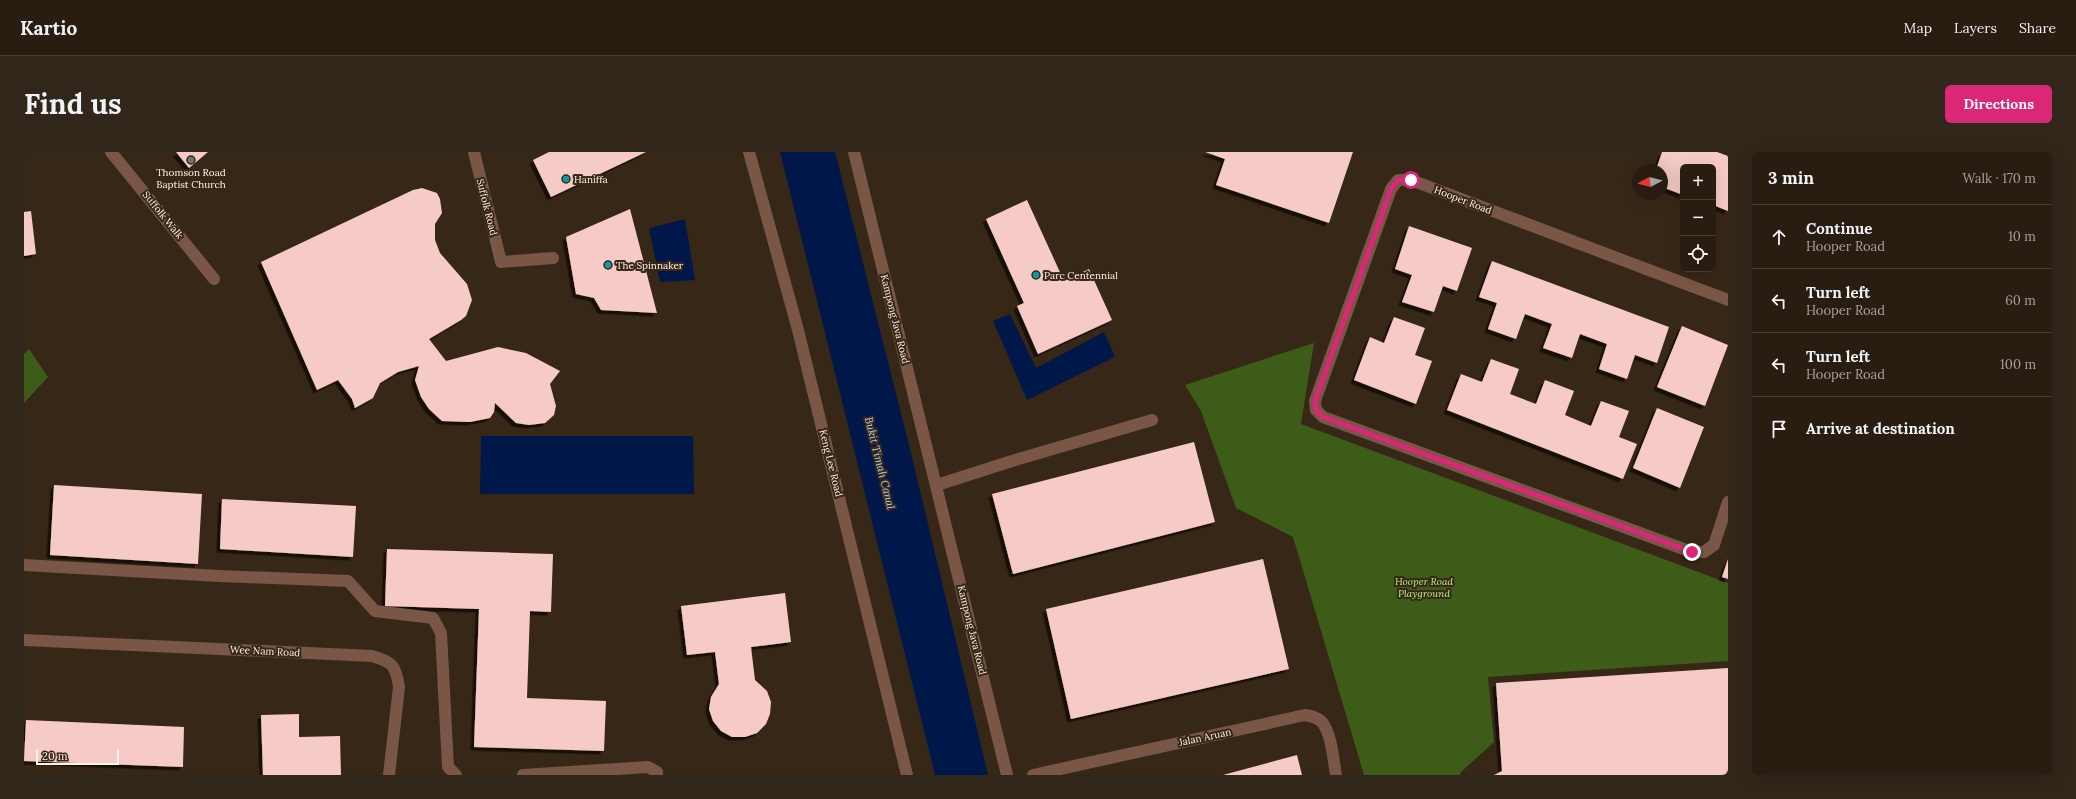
<!DOCTYPE html>
<meta charset="utf-8">
<style>
:root{--surface:#291d11;--page:#31261a;--text:#f1f3f6;--muted:#a5a29f;--line:#453b31;--accent:#db2777}
body{margin:0;font-family:Lora,serif;background:var(--page);color:var(--text)}
.controls{position:absolute;right:12px;top:12px;display:grid;overflow:hidden;border-radius:6px;box-shadow:0 4px 16px #0002}
.controls button{width:36px;height:36px;display:grid;place-items:center;padding:0;border:0;border-bottom:1px solid var(--line);background:var(--surface);color:var(--text);font:20px sans-serif}
.compass{position:absolute;left:1608px;top:12px;width:36px;height:36px;border-radius:50%;background:var(--surface);box-shadow:0 4px 16px #0002;rotate:263deg}
.scale{position:absolute;left:12px;bottom:10px;width:83px;box-sizing:border-box;padding-left:4px;border:2px solid #fef3e9;border-top:0;font-size:11px;line-height:14px;white-space:nowrap;color:#fef3e9;-webkit-text-stroke:3px #372717;paint-order:stroke}
.stop{position:absolute;width:12px;height:12px;margin:-9px;border:3px solid #db2777;border-radius:50%;background:#fff}
.stop.end{background:#db2777;border-color:#fff;box-shadow:0 1px 4px #0008}
.list{margin:0;padding:0;list-style:none}
h2{display:flex;justify-content:space-between;align-items:center;height:52px;margin:0;padding:0 16px;font-size:17px}
h2 small{font-size:13px;font-weight:400;color:var(--muted)}
.list li{display:grid;grid-template-columns:26px 1fr auto;gap:12px;align-items:center;box-sizing:border-box;height:64px;padding:0 16px;border-top:1px solid var(--line)}
.list b{display:block;font-size:15px;white-space:nowrap}
.list p{margin:0;font-size:13px;white-space:nowrap;color:var(--muted)}
.list em{font-size:13px;font-style:normal;color:var(--muted)}
.icon{flex:none;width:22px;height:22px;fill:none;stroke:currentColor;stroke-width:2;stroke-linecap:round;stroke-linejoin:round}
.map{position:relative;flex:none;width:1704px;height:623px;overflow:hidden;border-radius:6px}
header{display:flex;align-items:center;gap:24px;box-sizing:border-box;height:56px;padding:0 20px;background:var(--surface);border-bottom:1px solid var(--line)}
header strong{font-size:19px}
nav{display:flex;gap:22px;margin-inline-start:auto;font-size:14px}
.intro{display:flex;align-items:center;justify-content:space-between;box-sizing:border-box;height:96px;padding:0 24px}
h1{margin:0;font-size:28px}
.button{padding:10px 18px;border-radius:6px;background:var(--accent);color:#fff;font-size:14px;font-weight:700}
main{display:flex;gap:24px;padding:0 24px}
aside{flex:1;background:var(--surface);border-radius:6px;box-shadow:0 4px 16px #0002}
.map>svg:first-child{display:block}
.green{fill:#3c5c18}
.water{fill:#001849}
.building{fill:#f6cbc7;filter:url(#shadow)}
.lines{fill:none;stroke-linecap:round;stroke-linejoin:round}
.minor{stroke:#7a5646;stroke-width:12}
.route{stroke:#db2777;stroke-width:5}
.worship-dot{fill:#6b7280;stroke:#372717;stroke-width:1.5}
.culture-dot{fill:#0f9aa8;stroke:#372717;stroke-width:1.5}
.labels{text-anchor:middle;dominant-baseline:central;stroke-width:4;stroke-linejoin:round;paint-order:stroke}
.poi-label{font-size:10px;fill:#fef3e9;stroke:#372717;text-anchor:start}
.street-label{font-size:10px;fill:#fef3e9;stroke:#372717}
.park-label{font-size:10px;font-style:italic;fill:#b8f082;stroke:#372717}
.water-label{font-size:11px;font-style:italic;fill:#b8d1f8;stroke:#372717}
</style>
<header>
<strong>Kartio</strong>
<nav><a>Map</a><a>Layers</a><a>Share</a></nav>
</header>
<div class="intro"><h1>Find us</h1><a class="button">Directions</a></div>
<main>
<div class="map">
<svg width="1704" height="623" viewBox="0 0 1704 623">
<defs>
<filter id="shadow"><feDropShadow dx="-3.5" dy="3.5" stdDeviation="0" flood-color="#0009"/></filter>
</defs>
<rect width="100%" height="100%" fill="#372717"/>
<path class="green" d="M 1290,191 L 1277,272 L 1704,431 L 1704,509 L 1464,525 L 1470,590 L 1437,620 L 1436,623 L 1340,623 L 1269,385 L 1212,356 L 1177,259 L 1161,233 Z
M 5,197 L 24,225 L 0,251 L 0,202 Z"/>
<path class="water" d="M 756,0 L 811,0 L 888,305 L 964,623 L 911,623 Z
M 661,67 L 671,128 L 636,130 L 625,76 Z
M 986,162 L 1012,216 L 1080,180 L 1091,205 L 1003,248 L 969,169 Z
M 457,284 L 669,284 L 670,342 L 456,342 Z"/>
<path class="building" d="M 152,0 L 184,0 L 165,16 Z
M 525,0 L 622,0 L 527,45 L 509,8 Z
M 1181,0 L 1329,0 L 1305,71 L 1192,33 L 1201,7 Z
M 1638,0 L 1693,0 L 1704,4 L 1704,59 L 1689,53 L 1689,15 L 1659,15 L 1659,43 L 1638,35 L 1638,18 L 1632,18 Z
M 398,36 L 413,41 L 416,47 L 418,61 L 411,72 L 411,88 L 416,101 L 443,132 L 448,148 L 442,164 L 437,168 L 405,187 L 422,209 L 474,195 L 502,201 L 536,219 L 526,232 L 532,254 L 530,263 L 521,271 L 505,273 L 492,271 L 471,251 L 470,260 L 466,266 L 446,270 L 418,269 L 405,257 L 397,245 L 391,228 L 395,214 L 374,220 L 356,231 L 349,246 L 331,256 L 328,247 L 314,228 L 293,238 L 237,110 L 389,38 Z
M 1003,48 L 1040,129 L 1065,117 L 1088,168 L 1014,202 L 993,154 L 1000,151 L 962,67 Z
M 606,57 L 633,161 L 577,158 L 570,146 L 552,142 L 542,85 Z
M 7,59 L 12,102 L 0,104 L 0,60 Z
M 1385,74 L 1448,96 L 1433,139 L 1419,134 L 1410,160 L 1378,150 L 1388,123 L 1371,117 Z
M 1468,109 L 1645,175 L 1633,211 L 1611,203 L 1603,227 L 1575,217 L 1583,192 L 1556,182 L 1548,206 L 1519,196 L 1528,172 L 1501,162 L 1492,187 L 1464,177 L 1473,151 L 1455,145 Z
M 1370,165 L 1401,176 L 1391,203 L 1408,209 L 1392,252 L 1330,228 L 1346,185 L 1360,191 Z
M 1658,174 L 1704,193 L 1681,254 L 1633,235 Z
M 1467,207 L 1495,217 L 1486,242 L 1512,252 L 1521,228 L 1550,239 L 1541,263 L 1567,274 L 1577,249 L 1605,259 L 1595,285 L 1613,292 L 1599,327 L 1423,258 L 1437,222 L 1458,230 Z
M 1633,256 L 1680,275 L 1656,336 L 1609,316 Z
M 1170,290 L 1191,370 L 989,422 L 968,342 Z
M 30,333 L 178,342 L 174,412 L 26,403 Z
M 198,347 L 332,354 L 329,405 L 196,397 Z
M 363,397 L 529,402 L 527,460 L 506,459 L 503,546 L 582,549 L 580,599 L 450,595 L 455,457 L 361,454 Z
M 1239,407 L 1265,517 L 1047,567 L 1022,457 Z
M 1704,407 L 1704,427 L 1698,425 Z
M 761,441 L 767,490 L 727,495 L 731,528 L 743,539 L 747,550 L 746,562 L 742,572 L 733,581 L 721,585 L 708,585 L 697,579 L 689,569 L 685,557 L 687,545 L 695,532 L 691,500 L 663,503 L 657,454 Z
M 1704,516 L 1704,623 L 1470,623 L 1478,619 L 1472,531 Z
M 275,562 L 275,585 L 316,584 L 317,623 L 239,623 L 237,563 Z
M 2,568 L 160,575 L 159,615 L 0,609 Z
M 1273,603 L 1278,623 L 1199,623 Z"/>
<g class="lines">
<path class="minor" d="M 87,0 L 190,127
M 450,0 L 477,110 L 529,106
M 725,0 L 774,178 L 883,623
M 830,0 L 983,623
M 1704,148 L 1387,28 L 1374,28 L 1367,37 L 1291,249 L 1292,258 L 1299,265 L 1668,400 L 1680,400 L 1690,393 L 1704,350
M 913,333 L 988,309 L 1128,268
M 0,413 L 195,424 L 324,429 L 351,459 L 409,466 L 417,481 L 424,615 L 432,623
M 0,488 L 348,504 C 369,510 372,514 375,535 L 365,623
M 499,623 L 624,615 L 633,620 L 633,623
M 1009,623 L 1281,563 C 1287,564 1293,565 1298,570 C 1308,583 1309,607 1312,623"/>
</g>
<g class="lines">
<path class="route" d="M 1387,28 L 1374,28 L 1367,37 L 1291,249 L 1292,258 L 1299,265 L 1668,400"/>
</g>
<circle class="worship-dot" cx="167" cy="8" r="4"/>
<g class="culture-dot">
<circle cx="542" cy="27" r="4"/>
<circle cx="584" cy="113" r="4"/>
<circle cx="1012" cy="123" r="4"/>
</g>
<g class="labels">
<g class="poi-label">
<text x="167" y="20" text-anchor="middle">Thomson Road<tspan x="167" dy="12">Baptist Church</tspan></text>
<text x="550" y="27">Haniffa</text>
<text x="592" y="113">The Spinnaker</text>
<text x="1020" y="123">Parc Centennial</text>
</g>
<g class="street-label">
<text transform="translate(1439 48) rotate(21)">Hooper Road</text>
<text transform="translate(463 55) rotate(76)">Suffolk Road</text>
<text transform="translate(139 63) rotate(51)">Suffolk Walk</text>
<text transform="translate(871 167) rotate(76)">Kampong Java Road</text>
<text transform="translate(807 311) rotate(76)">Keng Lee Road</text>
<text transform="translate(948 478) rotate(76)">Kampong Java Road</text>
<text transform="translate(241 499) rotate(3)">Wee Nam Road</text>
<text transform="translate(1181 585) rotate(-12)">Jalan Aruan</text>
</g>
<g class="park-label">
<text x="1400" y="429">Hooper Road<tspan x="1400" dy="12">Playground</tspan></text>
</g>
<g class="water-label">
<text transform="translate(856 311) rotate(76)">Bukit Timah Canal</text>
</g>
</g>
</svg>
<div class="controls">
<button>+</button>
<button>−</button>
<button><svg class="icon" aria-label="locate" viewBox="0 0 24 24"><circle cx="12" cy="12" r="6"/><path d="M12 2v4M12 18v4M2 12h4M18 12h4"/></svg></button>
</div>
<svg class="compass" viewBox="-18 -18 36 36"><path d="M0-13l5 13h-10z" fill="#e53935"/><path d="M0 13l5-13h-10z" fill="#a5a29f"/></svg>
<div class="scale">20 m</div>
<div class="stop" style="left:1387px;top:28px"></div>
<div class="stop end" style="left:1668px;top:400px"></div>
</div>
<aside>
<h2>3 min<small>Walk · 170 m</small></h2>
<ul class="list">
<li><svg class="icon" aria-label="ahead" viewBox="0 0 24 24"><path d="M12 20V5M6 11l6-6 6 6"/></svg><div><b>Continue</b><p>Hooper Road</p></div><em>10 m</em></li>
<li><svg class="icon" aria-label="left" viewBox="0 0 24 24"><path d="M17 20v-9H6M10 6l-5 5 5 5"/></svg><div><b>Turn left</b><p>Hooper Road</p></div><em>60 m</em></li>
<li><svg class="icon" aria-label="left" viewBox="0 0 24 24"><path d="M17 20v-9H6M10 6l-5 5 5 5"/></svg><div><b>Turn left</b><p>Hooper Road</p></div><em>100 m</em></li>
<li><svg class="icon" aria-label="arrive" viewBox="0 0 24 24"><path d="M6 21V4h12l-3 4 3 4H6"/></svg><div><b>Arrive at destination</b></div></li>
</ul>
</aside>
</main>
